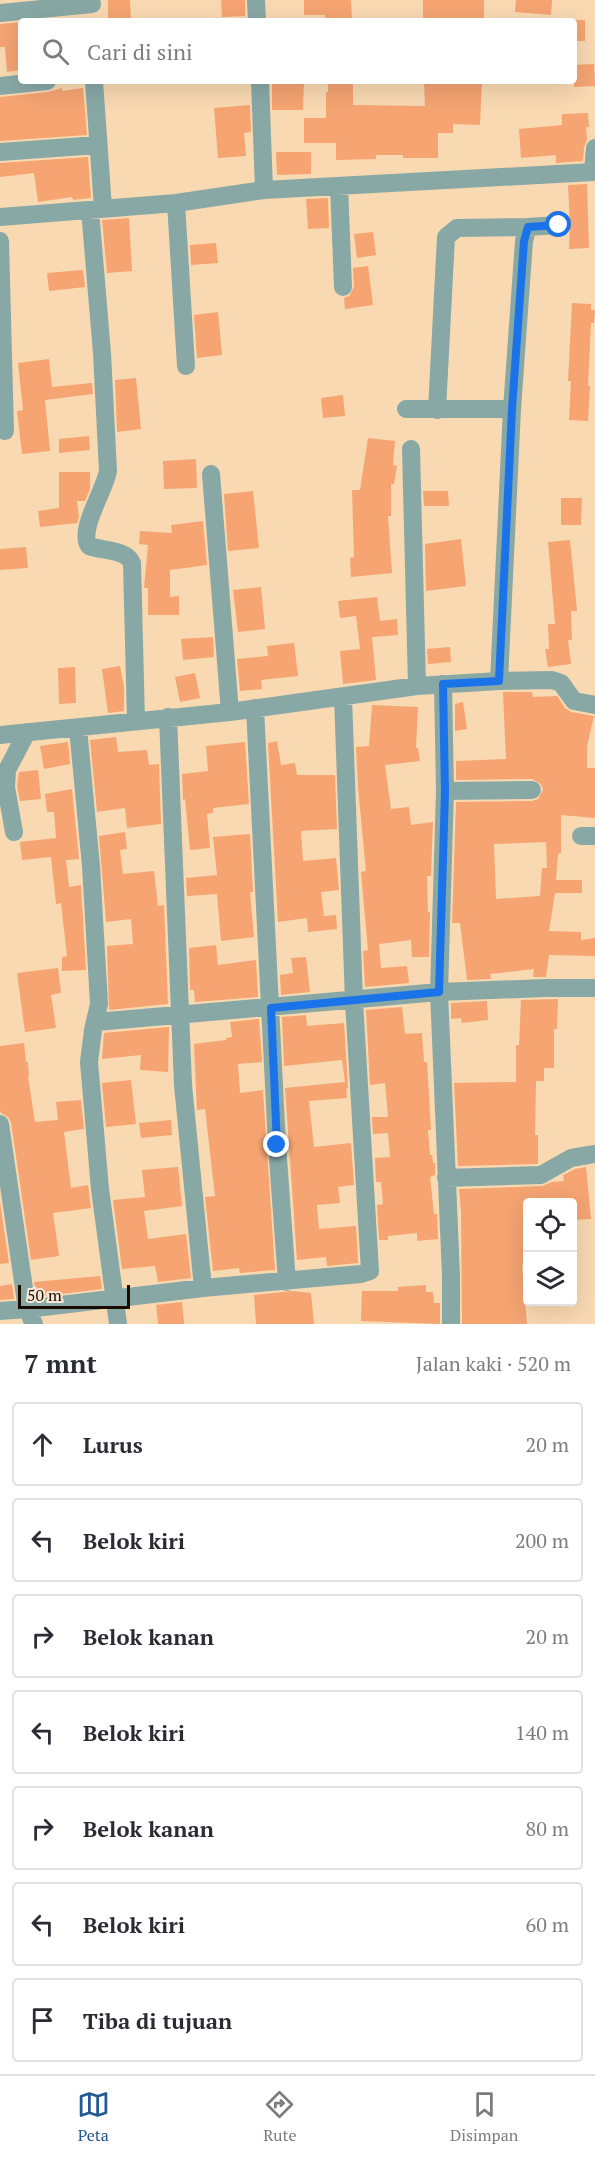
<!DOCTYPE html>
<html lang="id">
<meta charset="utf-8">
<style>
:root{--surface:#fff;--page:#f2f2f3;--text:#2b2b33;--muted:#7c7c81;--line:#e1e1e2;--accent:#225991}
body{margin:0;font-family:"PT Serif",serif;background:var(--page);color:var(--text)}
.controls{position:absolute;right:18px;bottom:18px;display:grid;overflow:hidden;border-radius:6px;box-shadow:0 6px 24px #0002}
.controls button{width:54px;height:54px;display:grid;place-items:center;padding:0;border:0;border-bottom:2px solid var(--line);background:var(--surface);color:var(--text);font:30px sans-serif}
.scale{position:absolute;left:18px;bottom:15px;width:112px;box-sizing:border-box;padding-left:6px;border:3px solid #1a0d00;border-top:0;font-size:16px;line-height:21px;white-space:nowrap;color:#1a0d00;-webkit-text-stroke:4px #fae9d6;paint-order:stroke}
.stop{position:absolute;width:18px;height:18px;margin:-14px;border:4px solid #1a73e8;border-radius:50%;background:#fff}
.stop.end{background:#1a73e8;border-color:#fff;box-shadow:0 2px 6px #0008}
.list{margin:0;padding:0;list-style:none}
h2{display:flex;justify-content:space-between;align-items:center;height:78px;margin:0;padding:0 24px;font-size:26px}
h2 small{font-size:20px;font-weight:400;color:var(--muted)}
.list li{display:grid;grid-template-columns:39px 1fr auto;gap:18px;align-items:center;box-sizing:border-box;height:84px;margin:0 12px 12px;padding:0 12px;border:2px solid var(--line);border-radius:6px}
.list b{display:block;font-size:22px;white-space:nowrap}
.list em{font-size:20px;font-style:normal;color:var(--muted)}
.icon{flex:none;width:33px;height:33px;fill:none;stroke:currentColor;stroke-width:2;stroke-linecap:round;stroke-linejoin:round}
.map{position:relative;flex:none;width:595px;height:1324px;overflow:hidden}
.search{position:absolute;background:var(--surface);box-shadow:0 6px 24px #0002;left:18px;right:18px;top:18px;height:66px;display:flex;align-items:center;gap:15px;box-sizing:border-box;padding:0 21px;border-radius:6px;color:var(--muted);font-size:22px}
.sheet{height:750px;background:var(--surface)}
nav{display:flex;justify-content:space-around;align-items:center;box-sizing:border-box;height:84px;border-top:2px solid var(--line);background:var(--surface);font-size:16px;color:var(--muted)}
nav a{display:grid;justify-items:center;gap:3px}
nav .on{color:var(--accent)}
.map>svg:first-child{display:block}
.building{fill:#f5a472;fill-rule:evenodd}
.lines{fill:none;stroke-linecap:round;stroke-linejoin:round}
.minor{stroke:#88a8a6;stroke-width:18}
.route{stroke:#1a73e8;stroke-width:8}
</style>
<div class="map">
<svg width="595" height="1324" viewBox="0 0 595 1324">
<rect width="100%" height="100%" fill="#f9d9b2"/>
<path class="building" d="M 108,0 L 130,0 L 131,21 L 108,21 Z
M 221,0 L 245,0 L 245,16 L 222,17 Z
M 304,0 L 351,0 L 352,21 L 325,21 L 325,15 L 304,15 Z
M 423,0 L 484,0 L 484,21 L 423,21 Z
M 516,0 L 552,0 L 551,15 L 515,12 Z
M 574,20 L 585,20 L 585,41 L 574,41 Z
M 21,22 L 21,70 L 7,72 L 5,47 L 0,47 L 0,24 Z
M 594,64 L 595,86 L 574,87 L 574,65 Z
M 272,81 L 304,81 L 303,110 L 272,110 Z
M 328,81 L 353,81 L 353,105 L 425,106 L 424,81 L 482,81 L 480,125 L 453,124 L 453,133 L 438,133 L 438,158 L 403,158 L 403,155 L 376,155 L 376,159 L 336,160 L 336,143 L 304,143 L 304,118 L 326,118 L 326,92 L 328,92 Z
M 62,88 L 62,91 L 83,88 L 87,135 L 0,141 L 0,97 L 48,92 Z
M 250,105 L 251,132 L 244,133 L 246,156 L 218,158 L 214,108 Z
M 588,113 L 589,127 L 586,127 L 587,140 L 584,147 L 583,161 L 556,163 L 556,155 L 521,158 L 519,129 L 562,125 L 562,114 Z
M 276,152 L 311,152 L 311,174 L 277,175 Z
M 88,157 L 91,198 L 73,200 L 72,197 L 38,202 L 34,173 L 0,177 L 0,163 Z
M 587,184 L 589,248 L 569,249 L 570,225 L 568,185 Z
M 328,198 L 329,228 L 308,229 L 306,199 Z
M 129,218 L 132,271 L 107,273 L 102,220 Z
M 373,232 L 376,255 L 357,258 L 354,234 Z
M 216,243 L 218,263 L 191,265 L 190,245 Z
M 368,266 L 373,305 L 345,309 L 344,298 L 349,296 L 354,287 L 353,268 Z
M 83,270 L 85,287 L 49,291 L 47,273 Z
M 572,303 L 591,304 L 591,310 L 595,310 L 594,323 L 591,323 L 588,386 L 590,386 L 588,421 L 569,420 L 571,381 L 568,381 Z
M 218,312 L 222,355 L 197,358 L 194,315 Z
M 49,359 L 52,387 L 92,383 L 93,394 L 45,400 L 50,451 L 22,454 L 17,411 L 23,410 L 18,363 Z
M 136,378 L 141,429 L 117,432 L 115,380 Z
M 343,395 L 345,416 L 323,418 L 321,398 Z
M 89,436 L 90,450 L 59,453 L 59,439 Z
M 368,438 L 395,441 L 393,465 L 397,466 L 394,484 L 391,484 L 391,516 L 388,516 L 392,573 L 351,577 L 350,558 L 354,557 L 352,490 L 360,490 Z
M 196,459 L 197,488 L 164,489 L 163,461 Z
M 59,472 L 90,472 L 90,489 L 85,501 L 77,501 L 79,517 L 77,523 L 40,527 L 38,511 L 59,508 Z
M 253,491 L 259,548 L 228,551 L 224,494 Z
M 423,491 L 448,491 L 449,506 L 424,506 Z
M 561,498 L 582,498 L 581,525 L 561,525 Z
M 203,521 L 207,565 L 170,570 L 170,597 L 179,596 L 179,615 L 148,615 L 148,588 L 144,588 L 148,545 L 139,544 L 140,531 L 172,533 L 171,525 Z
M 461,539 L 466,586 L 426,591 L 425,544 Z
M 570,540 L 577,611 L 571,611 L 572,640 L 568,640 L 571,664 L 548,667 L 545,649 L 549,649 L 548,624 L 555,624 L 548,542 Z
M 26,547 L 28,568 L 0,570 L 0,549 Z
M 261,587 L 265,629 L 238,632 L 233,590 Z
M 377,597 L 380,621 L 397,619 L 398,635 L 372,637 L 376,680 L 343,684 L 340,651 L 360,649 L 356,616 L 340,618 L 338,601 Z
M 213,637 L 214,657 L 183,660 L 181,639 Z
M 294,643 L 298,676 L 261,680 L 262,689 L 240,691 L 237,659 L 268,656 L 267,646 Z
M 450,647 L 451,662 L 428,664 L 427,649 Z
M 120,666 L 124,687 L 124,711 L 108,713 L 102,669 Z
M 75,667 L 76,703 L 59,704 L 58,668 Z
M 195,673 L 200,698 L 180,702 L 175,677 Z
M 503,692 L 532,692 L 533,697 L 557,696 L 565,708 L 571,712 L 594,716 L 587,746 L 587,768 L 595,768 L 595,818 L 561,815 L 561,853 L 558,854 L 556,880 L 582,880 L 582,893 L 555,893 L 549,931 L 581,932 L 581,940 L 595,938 L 595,956 L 549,955 L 546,977 L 533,977 L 534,969 L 490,974 L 491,979 L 467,980 L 460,923 L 452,923 L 456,802 L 532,801 L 538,799 L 543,790 L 541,784 L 532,779 L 456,780 L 456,761 L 506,759 ZM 546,842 L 547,868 L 542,868 L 540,896 L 496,899 L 494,844 Z
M 463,702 L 467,729 L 455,731 L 455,704 Z
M 372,705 L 418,707 L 416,748 L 418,748 L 420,761 L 385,765 L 391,809 L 409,807 L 411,825 L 433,822 L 431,876 L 427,876 L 428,912 L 430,912 L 429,957 L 412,957 L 411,940 L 379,944 L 381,968 L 407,966 L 409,983 L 365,987 L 363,951 L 368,950 L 361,872 L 366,871 L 358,788 L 356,747 L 369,746 Z
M 116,737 L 118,752 L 147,750 L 149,765 L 159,764 L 161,824 L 127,828 L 125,808 L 97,812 L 90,740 Z
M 277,741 L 281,765 L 295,763 L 297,775 L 335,775 L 337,829 L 301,831 L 303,861 L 336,858 L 339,890 L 321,892 L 324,916 L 336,915 L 337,929 L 308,932 L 307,918 L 278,922 L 268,743 Z
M 68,742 L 70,764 L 44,769 L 40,746 Z
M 245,742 L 249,804 L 213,808 L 213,813 L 207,814 L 210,848 L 190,850 L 185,799 L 183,800 L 182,774 L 208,771 L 206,746 Z
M 38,770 L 41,799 L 20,801 L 17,786 L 19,772 Z
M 72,789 L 79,859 L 66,860 L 69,887 L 81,885 L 86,970 L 62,971 L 62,957 L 67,956 L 61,903 L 56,904 L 51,857 L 22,860 L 20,842 L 56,838 L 54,812 L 47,812 L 45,794 Z
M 125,832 L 127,849 L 120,850 L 123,874 L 154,871 L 158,906 L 164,905 L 168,1004 L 109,1010 L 107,946 L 133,944 L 131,919 L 106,922 L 99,836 Z
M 250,834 L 253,892 L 250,892 L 254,937 L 221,941 L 217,894 L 187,896 L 186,878 L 217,875 L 213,837 Z
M 216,945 L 218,965 L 256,960 L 258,997 L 195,1002 L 194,990 L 190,990 L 189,948 Z
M 306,957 L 310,992 L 281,995 L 280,975 L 293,973 L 291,958 Z
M 58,968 L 61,993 L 51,995 L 56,1028 L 25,1032 L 17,973 Z
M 558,999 L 557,1029 L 554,1029 L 554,1068 L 544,1068 L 544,1081 L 536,1081 L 535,1135 L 538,1135 L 538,1164 L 458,1166 L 454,1083 L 516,1082 L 516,1045 L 519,1045 L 521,1000 Z
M 487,1001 L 488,1020 L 462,1023 L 461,1018 L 451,1019 L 451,1003 Z
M 402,1007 L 405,1034 L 422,1033 L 424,1062 L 427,1062 L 431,1130 L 428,1130 L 430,1155 L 432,1155 L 433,1163 L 435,1163 L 435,1175 L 430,1177 L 434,1214 L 437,1214 L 438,1239 L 417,1241 L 417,1233 L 388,1236 L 388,1240 L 379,1240 L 377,1205 L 383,1204 L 381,1182 L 376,1182 L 375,1158 L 390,1157 L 388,1133 L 373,1134 L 372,1117 L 388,1117 L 385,1083 L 370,1085 L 366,1010 Z
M 306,1015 L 307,1026 L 344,1023 L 348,1088 L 346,1089 L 347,1098 L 309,1101 L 314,1147 L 351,1143 L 354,1185 L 338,1187 L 340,1203 L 317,1205 L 319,1229 L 356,1226 L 358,1263 L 327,1266 L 326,1257 L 297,1260 L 285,1088 L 345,1082 L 342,1060 L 284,1066 L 282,1017 Z
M 259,1019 L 262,1062 L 238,1064 L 240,1093 L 263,1090 L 275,1270 L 240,1273 L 239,1268 L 213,1271 L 205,1197 L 215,1196 L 205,1109 L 197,1110 L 194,1044 L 226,1040 L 226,1038 L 232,1037 L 230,1022 Z
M 169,1027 L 168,1072 L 140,1070 L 141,1055 L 102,1059 L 104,1033 Z
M 24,1043 L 26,1062 L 28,1062 L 29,1076 L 28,1077 L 35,1122 L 58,1120 L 56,1102 L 81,1100 L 84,1129 L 64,1132 L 71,1188 L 88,1185 L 91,1208 L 53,1213 L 59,1256 L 31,1260 L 11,1122 L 8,1117 L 1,1113 L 0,1110 L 0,1046 Z
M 131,1080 L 136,1124 L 106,1127 L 102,1083 Z
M 171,1120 L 172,1135 L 141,1138 L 139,1123 Z
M 178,1167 L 182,1206 L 144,1211 L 148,1239 L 186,1234 L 191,1278 L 158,1282 L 155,1266 L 122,1269 L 113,1200 L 145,1197 L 142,1170 Z
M 586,1167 L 591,1219 L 573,1220 L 573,1203 L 527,1203 L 527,1245 L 525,1245 L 527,1264 L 522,1265 L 527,1324 L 462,1324 L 461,1212 L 459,1189 L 542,1186 L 552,1182 L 564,1181 L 563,1175 L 575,1169 Z
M 0,1202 L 9,1263 L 0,1264 Z
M 100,1276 L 102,1289 L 37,1297 L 34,1282 Z
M 12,1284 L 14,1299 L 0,1300 L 0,1286 Z
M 426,1285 L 426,1292 L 433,1292 L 434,1303 L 440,1303 L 440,1324 L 361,1321 L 362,1291 L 398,1291 L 398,1287 Z
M 293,1291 L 311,1293 L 314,1324 L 256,1324 L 254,1295 Z
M 182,1302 L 184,1324 L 158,1324 L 156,1305 Z"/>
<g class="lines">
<path class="minor" d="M 256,0 L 257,21
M 0,13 L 92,4
M 94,81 L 103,208
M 260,81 L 264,190
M 0,86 L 47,81
M 0,152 L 98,145
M 339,186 L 343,287
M 176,203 L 186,366
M 90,210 L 102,353 L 108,471 C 105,490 78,530 89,546 C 102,551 126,549 132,563 L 136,721
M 0,217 L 176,203 L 264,190 L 593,172 L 595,148
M 0,241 L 5,431
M 406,409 L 512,409
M 437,410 L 446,237 L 457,228 L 528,227
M 411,449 L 417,686
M 211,474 L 230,712
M 499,681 L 512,409 L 524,241 L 528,227 L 559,225
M 443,684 L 445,791 L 439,992 L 451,1276 L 451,1324
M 255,708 L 277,1145 L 287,1282
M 168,717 L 183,1085 L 203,1288
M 78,728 L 91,866 L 99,1004 L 93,1030 L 89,1062 L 100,1189 L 118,1324
M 0,735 L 230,712 L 417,686 L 499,681 L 552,680 L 561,683 L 574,701 L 595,705
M 445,791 L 532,790
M 14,832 L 6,787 L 7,770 L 27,732
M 581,836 L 595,836
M 96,1022 L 439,992 L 546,988 L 595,988
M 0,1124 L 27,1309 L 203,1288 L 361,1274 L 370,1271 L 354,1001 L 343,697
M 446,1178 L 541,1175 L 571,1158 L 595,1154
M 0,1311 L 27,1309 L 34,1324"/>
</g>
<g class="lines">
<path class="route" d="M 277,1145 L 271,1008 L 439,992 L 445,791 L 443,684 L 499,681 L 512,409 L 524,241 L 528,227 L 559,225"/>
</g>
</svg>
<div class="controls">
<button><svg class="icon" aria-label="locate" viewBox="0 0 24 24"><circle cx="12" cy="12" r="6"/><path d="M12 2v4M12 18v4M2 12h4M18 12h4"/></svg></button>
<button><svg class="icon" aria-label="layers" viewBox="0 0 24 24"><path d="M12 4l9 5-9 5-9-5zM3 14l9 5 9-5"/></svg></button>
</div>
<div class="scale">50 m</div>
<div class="stop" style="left:559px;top:225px"></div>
<div class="stop end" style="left:277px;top:1145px"></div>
<div class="search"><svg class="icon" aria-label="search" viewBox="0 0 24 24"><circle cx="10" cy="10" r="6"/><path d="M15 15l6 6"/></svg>Cari di sini</div>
</div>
<section class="sheet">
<h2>7 mnt<small>Jalan kaki · 520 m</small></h2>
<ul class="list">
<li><svg class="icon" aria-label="ahead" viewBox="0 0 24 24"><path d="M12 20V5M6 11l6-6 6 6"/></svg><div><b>Lurus</b></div><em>20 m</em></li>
<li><svg class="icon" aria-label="left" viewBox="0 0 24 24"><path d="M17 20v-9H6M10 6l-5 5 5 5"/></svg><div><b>Belok kiri</b></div><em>200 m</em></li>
<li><svg class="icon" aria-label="right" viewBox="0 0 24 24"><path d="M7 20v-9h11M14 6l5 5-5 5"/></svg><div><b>Belok kanan</b></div><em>20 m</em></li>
<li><svg class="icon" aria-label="left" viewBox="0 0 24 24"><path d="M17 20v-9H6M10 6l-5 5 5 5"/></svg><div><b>Belok kiri</b></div><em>140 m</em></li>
<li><svg class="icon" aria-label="right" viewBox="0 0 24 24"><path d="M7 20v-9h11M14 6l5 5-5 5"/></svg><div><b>Belok kanan</b></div><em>80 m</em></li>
<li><svg class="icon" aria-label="left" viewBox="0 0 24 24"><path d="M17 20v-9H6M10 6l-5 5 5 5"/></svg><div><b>Belok kiri</b></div><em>60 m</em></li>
<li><svg class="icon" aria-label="arrive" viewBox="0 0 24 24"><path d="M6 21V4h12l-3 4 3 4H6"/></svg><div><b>Tiba di tujuan</b></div></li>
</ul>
</section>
<nav>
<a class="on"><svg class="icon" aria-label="map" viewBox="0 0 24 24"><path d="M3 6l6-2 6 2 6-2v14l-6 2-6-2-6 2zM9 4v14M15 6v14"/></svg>Peta</a>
<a><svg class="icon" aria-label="directions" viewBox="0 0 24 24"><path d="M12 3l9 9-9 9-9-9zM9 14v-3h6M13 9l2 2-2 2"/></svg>Rute</a>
<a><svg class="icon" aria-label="saved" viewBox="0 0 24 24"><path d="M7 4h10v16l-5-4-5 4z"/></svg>Disimpan</a>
</nav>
